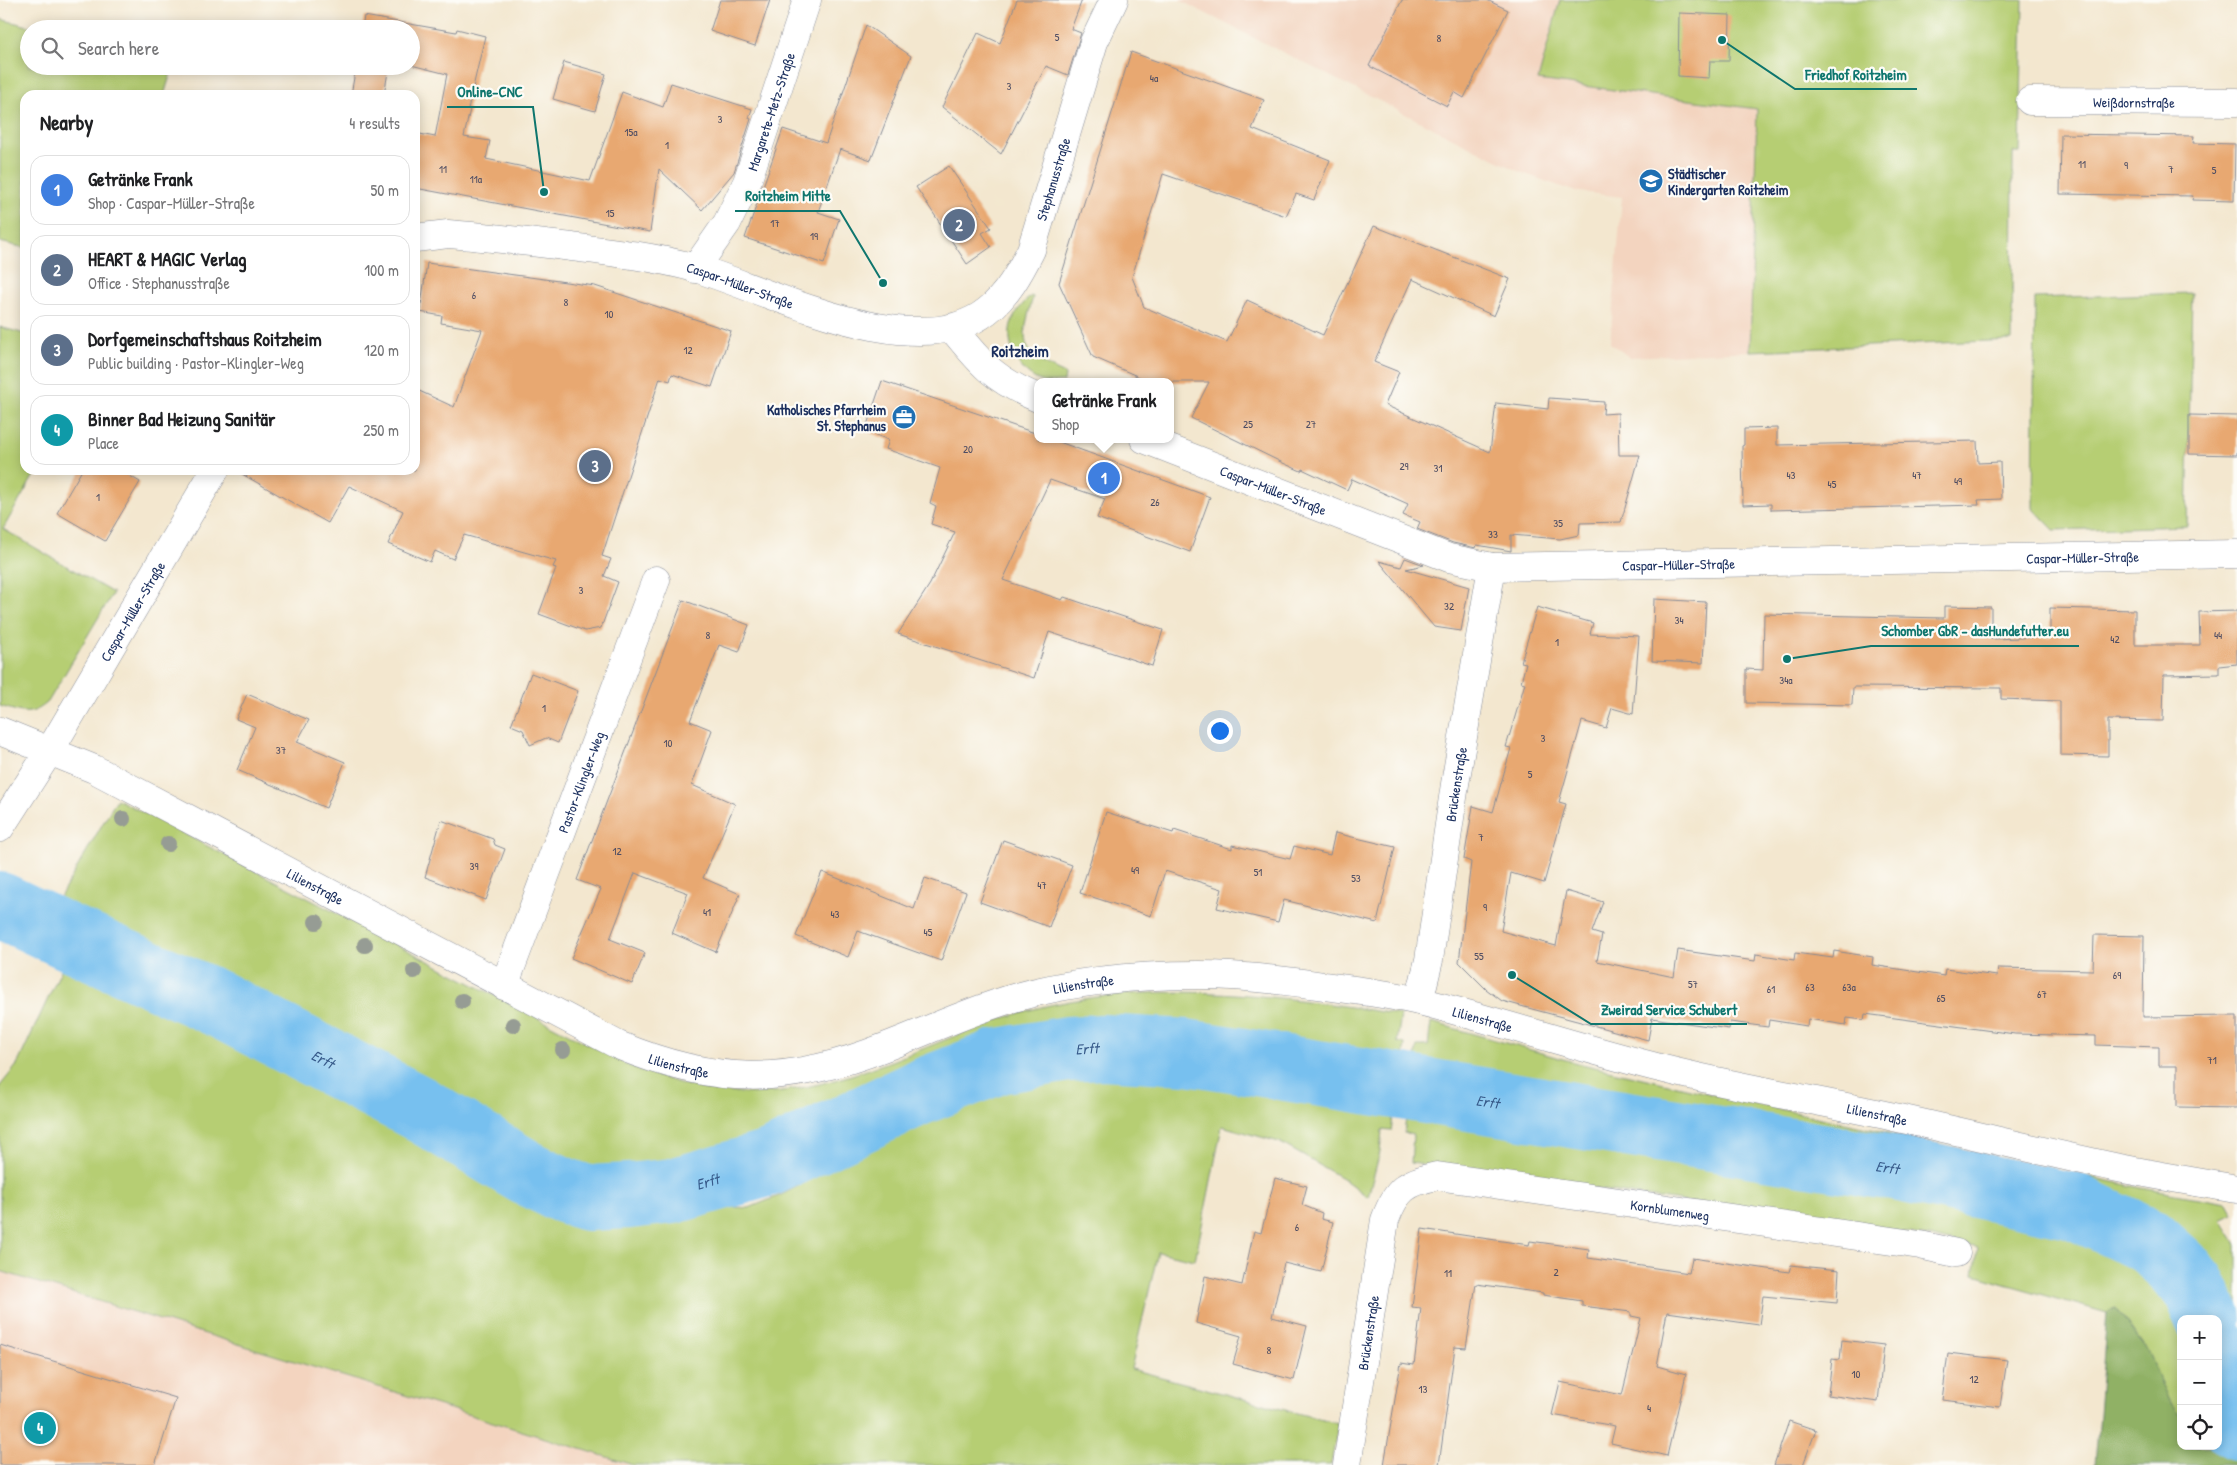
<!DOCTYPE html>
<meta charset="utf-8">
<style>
:root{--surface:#fff;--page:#f6f6f6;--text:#202124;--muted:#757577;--line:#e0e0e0;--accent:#0b8043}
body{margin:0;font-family:"Patrick Hand",sans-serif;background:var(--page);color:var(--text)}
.controls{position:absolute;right:15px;bottom:15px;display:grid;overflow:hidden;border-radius:10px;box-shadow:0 2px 12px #0003}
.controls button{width:45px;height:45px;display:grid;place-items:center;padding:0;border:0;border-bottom:1px solid var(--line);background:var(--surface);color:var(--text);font:25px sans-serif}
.you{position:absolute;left:1219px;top:730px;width:18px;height:18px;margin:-12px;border:4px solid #fff;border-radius:50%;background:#1a73e8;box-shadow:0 0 0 8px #1a73e833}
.badge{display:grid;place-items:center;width:32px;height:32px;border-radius:50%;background:var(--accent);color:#fff;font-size:16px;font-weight:700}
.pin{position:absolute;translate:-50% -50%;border:2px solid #fff;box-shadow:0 1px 5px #0006}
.popup{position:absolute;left:1034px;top:378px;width:140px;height:65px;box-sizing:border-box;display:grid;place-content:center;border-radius:10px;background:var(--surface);filter:drop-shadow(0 1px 4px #0005);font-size:16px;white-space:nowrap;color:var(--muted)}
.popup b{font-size:19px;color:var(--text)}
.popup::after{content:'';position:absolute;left:50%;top:100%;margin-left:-10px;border:10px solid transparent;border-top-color:var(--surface)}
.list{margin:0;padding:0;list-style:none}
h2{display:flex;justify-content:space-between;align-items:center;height:65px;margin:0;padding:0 20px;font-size:21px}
h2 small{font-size:16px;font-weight:400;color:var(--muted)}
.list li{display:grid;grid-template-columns:32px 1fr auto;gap:15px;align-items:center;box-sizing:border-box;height:70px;margin:0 10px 10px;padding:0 10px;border:1px solid var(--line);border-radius:15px}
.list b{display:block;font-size:19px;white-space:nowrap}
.list p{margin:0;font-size:16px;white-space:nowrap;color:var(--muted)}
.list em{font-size:16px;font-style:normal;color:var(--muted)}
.icon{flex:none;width:28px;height:28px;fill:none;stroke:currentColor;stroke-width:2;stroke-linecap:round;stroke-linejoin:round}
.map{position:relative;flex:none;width:2237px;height:1465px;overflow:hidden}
.search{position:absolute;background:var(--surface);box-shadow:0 2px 12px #0003;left:20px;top:20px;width:400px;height:55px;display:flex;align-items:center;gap:12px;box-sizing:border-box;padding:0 18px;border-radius:28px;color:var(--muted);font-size:19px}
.panel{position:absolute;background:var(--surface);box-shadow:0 2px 12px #0003;left:20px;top:90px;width:400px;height:385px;border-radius:15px}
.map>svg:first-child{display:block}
.built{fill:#f3d4bf}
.green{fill:#b6ce73;stroke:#687e68}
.forest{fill:#90b165;stroke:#567062}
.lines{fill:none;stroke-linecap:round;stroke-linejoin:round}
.river{stroke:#77c0ef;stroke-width:66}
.building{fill:#e8a871}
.street-casing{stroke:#878b96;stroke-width:29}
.street{stroke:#fff;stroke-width:28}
.tree{fill:#969c94}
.labels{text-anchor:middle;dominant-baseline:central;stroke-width:4.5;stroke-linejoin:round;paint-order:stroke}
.number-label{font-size:11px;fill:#4e4d63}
.street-label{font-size:14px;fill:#1b2f5e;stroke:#fdfcf7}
.poi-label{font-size:14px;font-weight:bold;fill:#1b2f5e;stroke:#fdfcf7;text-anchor:start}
.water-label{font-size:15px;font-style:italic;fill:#375a8a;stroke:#fdfcf7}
.quarter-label{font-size:16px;font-weight:bold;fill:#1b2f5e;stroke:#fdfcf7}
.leader{fill:none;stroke:#0f766e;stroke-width:2}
.callout-dot{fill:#0f766e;stroke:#fdfcf7;stroke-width:2}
.callout-label{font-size:15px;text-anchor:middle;font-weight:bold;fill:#0f766e;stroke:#fdfcf7;stroke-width:4.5;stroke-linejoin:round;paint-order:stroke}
</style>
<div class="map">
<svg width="2237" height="1465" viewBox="0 0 2237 1465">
<rect width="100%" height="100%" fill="#fdfcf7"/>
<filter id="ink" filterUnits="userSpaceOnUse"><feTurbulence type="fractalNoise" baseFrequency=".02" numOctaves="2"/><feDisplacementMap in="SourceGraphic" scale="10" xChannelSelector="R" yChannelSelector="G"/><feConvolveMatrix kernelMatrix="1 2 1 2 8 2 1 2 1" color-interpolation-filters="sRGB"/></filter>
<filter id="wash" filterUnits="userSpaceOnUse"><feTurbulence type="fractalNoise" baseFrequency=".0096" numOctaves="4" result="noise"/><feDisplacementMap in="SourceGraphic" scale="20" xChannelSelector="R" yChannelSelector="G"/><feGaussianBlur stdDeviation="1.12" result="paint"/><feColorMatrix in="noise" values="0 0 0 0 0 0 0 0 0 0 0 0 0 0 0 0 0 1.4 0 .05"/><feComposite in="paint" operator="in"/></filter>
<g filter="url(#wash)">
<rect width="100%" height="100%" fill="#f3e7cf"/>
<path class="built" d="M 1179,0 L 1560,0 L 1538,80 L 1757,109 L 1750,351 L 1629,357 L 1610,343 L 1622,197 L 1573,191 L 1520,172 Z
M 0,1271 L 298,1363 L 633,1465 L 0,1465 Z"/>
<path class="green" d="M 1560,0 L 2023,0 L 2020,152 L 2013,152 L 2012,340 L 1750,351 L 1757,109 L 1538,80 Z
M 0,19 L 40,29 L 29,29 L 29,66 L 173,66 L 164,95 L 25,95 L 25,248 L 0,242 Z
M 2192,293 L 2187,526 L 2054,530 L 2033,508 L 2035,298 Z
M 1031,296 L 1033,297 C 1021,340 1017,353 1063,373 L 1065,375 L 1064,382 C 1058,382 1050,383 1044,382 C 1020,376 1005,347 1011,324 C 1015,313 1022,304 1031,296 Z
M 0,327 L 25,334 L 25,470 L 37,470 L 3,529 L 113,593 L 48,702 C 30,718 21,712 0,706 Z
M 117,799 L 630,1066 C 656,1076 682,1085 710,1090 C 828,1110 938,1030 1050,1005 C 1166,980 1285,996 1401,1015 L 1397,1042 L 1405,1044 L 1401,1070 L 1175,1034 L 1131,1031 L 1087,1032 L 1006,1048 L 958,1062 L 899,1085 L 870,1100 L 794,1130 L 674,1167 L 600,1184 L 577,1178 L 527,1154 L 288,1027 L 53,909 Z
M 70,951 L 196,1008 L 368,1097 L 396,1108 L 521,1190 L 552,1206 L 570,1213 L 584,1215 L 658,1219 L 705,1205 L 749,1208 L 781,1195 L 802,1184 L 875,1136 L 917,1114 L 1023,1070 L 1064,1063 L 1100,1062 L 1151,1067 L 1222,1074 L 1319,1092 L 1396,1098 L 1391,1131 L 1382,1130 L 1380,1152 L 1368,1197 L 1342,1178 L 1279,1142 L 1222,1126 L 1195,1260 L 1158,1252 L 1131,1369 L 1338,1424 L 1331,1465 L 633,1465 L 0,1271 L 0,1086 L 17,1065 Z
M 1431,1022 L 1577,1063 L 1729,1098 L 2141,1188 L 2227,1203 L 2233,1214 L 2221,1220 L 2237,1245 L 2237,1343 L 2235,1347 C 2215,1301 2195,1259 2152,1231 C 2104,1200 2049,1188 1995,1175 C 1926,1158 1856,1142 1786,1132 C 1747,1126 1707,1122 1668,1117 C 1611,1109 1555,1098 1498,1089 C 1469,1085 1441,1082 1412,1078 L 1417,1046 L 1428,1046 Z
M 1407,1111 L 1451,1115 L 1598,1139 L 1657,1141 L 1919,1191 C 2000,1193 2125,1224 2179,1288 C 2186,1296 2190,1309 2194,1319 L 2181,1319 L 2181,1416 L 2169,1401 L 2117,1309 L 2107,1313 L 1974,1275 L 1978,1248 L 1929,1236 L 1411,1163 L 1413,1135 L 1404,1133 Z"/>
<path class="forest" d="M 2117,1309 L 2146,1349 L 2169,1401 L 2181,1416 L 2181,1446 L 2218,1446 L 2218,1412 L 2237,1343 L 2237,1465 L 2095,1465 L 2107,1313 Z"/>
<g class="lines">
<g class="river">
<path id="s1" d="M 0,905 L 68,937 L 218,1004 L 418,1108 L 527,1173 L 563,1190 L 587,1198 L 629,1196 L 673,1191 L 770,1163 L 918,1093 L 999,1061 L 1068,1049 L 1103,1047 L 1186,1052 L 1238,1060 L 1900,1169 L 2074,1206 L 2149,1241 L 2178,1267 L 2193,1285 L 2208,1319"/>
<path d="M 2218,1349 L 2225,1370 L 2237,1428"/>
</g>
</g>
<g id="blocks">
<path class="building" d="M 720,0 L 770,0 L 755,46 L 710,31 Z
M 1017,0 L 1082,0 L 1071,29 L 1081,33 L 1068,75 L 1046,66 L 1001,154 L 942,107 L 978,33 L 1000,43 Z
M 1402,0 L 1487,0 L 1508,10 L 1464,98 L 1454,92 L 1447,106 L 1369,66 Z
M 1679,13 L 1730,15 L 1729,61 L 1710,61 L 1709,78 L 1678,76 Z
M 364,16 L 456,32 L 457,29 L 485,36 L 468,109 L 470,109 L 464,137 L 490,141 L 486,159 L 590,181 L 622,92 L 663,107 L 671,83 L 752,109 L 749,118 L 751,119 L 734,172 L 702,210 L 659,169 L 650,232 L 415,188 L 415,133 L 435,137 L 447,74 L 411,65 L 411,29 L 362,29 Z
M 866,25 L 911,56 L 871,160 L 840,149 L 818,212 L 839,219 L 824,264 L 745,238 L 783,129 L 826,143 Z
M 1131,52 L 1264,100 L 1252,129 L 1330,160 L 1314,200 L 1296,194 L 1286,216 L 1163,174 L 1132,277 L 1144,307 L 1227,342 L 1247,300 L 1323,335 L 1374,226 L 1510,279 L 1494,316 L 1412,279 L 1374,362 L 1399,372 L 1385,405 L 1490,452 L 1496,403 L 1548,409 L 1549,398 L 1604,402 L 1603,414 L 1618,413 L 1619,455 L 1640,455 L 1621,522 L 1580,523 L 1579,535 L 1560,539 L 1511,535 L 1511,551 L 1477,545 L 1476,548 L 1453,543 L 1417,529 L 1420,522 L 1403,515 L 1408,504 L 1352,479 L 1347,490 L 1302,469 L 1301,471 L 1283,463 L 1191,418 L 1209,382 L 1151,382 L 1093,357 L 1059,283 Z
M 564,62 L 606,74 L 595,111 L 553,99 Z
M 356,66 L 389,66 L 384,95 L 351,95 Z
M 2061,134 L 2194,136 L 2193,143 L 2235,144 L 2234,201 L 2192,200 L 2193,196 L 2060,194 Z
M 949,166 L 991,228 L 982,233 L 991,247 L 967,264 L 916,187 Z
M 427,263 L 595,286 L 731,331 L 712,387 L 672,374 L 670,381 L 660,378 L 602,556 L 611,559 L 604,576 L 618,582 L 601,628 L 585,631 L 539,614 L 556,568 L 553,567 L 556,561 L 464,535 L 453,559 L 435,551 L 430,562 L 388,544 L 403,511 L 349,486 L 328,523 L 235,470 L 415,470 L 415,389 L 454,407 L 482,330 L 441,323 L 442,316 L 420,312 Z
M 882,381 L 1038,434 L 1038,439 L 1051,439 L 1210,497 L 1190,552 L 1097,518 L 1105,499 L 1050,480 L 1003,580 L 1062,600 L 1064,597 L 1163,630 L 1152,666 L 1049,632 L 1034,678 L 898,634 L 930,584 L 955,532 L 931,524 L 936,506 L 930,503 L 940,468 L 886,449 L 889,440 L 865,431 Z
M 2189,415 L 2237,416 L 2237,455 L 2189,454 Z
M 1777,428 L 1777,445 L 1977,441 L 1978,463 L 2000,462 L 2001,499 L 1978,500 L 1979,505 L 1812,509 L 1771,510 L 1771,504 L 1743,505 L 1742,446 L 1744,445 L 1744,429 Z
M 82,470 L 120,470 L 140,482 L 105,541 L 57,513 Z
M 1405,558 L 1424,565 L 1406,569 L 1469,587 L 1461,631 L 1434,627 L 1379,561 L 1401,567 Z
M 1654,599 L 1706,602 L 1703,663 L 1652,661 Z
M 683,600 L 749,625 L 739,652 L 719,645 L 690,721 L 712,730 L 692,785 L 735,804 L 703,878 L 740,894 L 716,952 L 672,933 L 688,893 L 635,873 L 610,939 L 645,953 L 632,984 L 571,958 L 601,889 L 577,880 Z
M 1944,606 L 1991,607 L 1991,639 L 2050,637 L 2050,608 L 2135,610 L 2135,645 L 2200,645 L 2199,612 L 2237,611 L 2237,664 L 2219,666 L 2219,674 L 2164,675 L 2163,721 L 2108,720 L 2108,756 L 2060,755 L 2060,701 L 2001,699 L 2001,688 L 1853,687 L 1852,705 L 1746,703 L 1746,669 L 1763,670 L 1764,614 L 1944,618 Z
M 1537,607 L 1593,623 L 1590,634 L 1639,636 L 1633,714 L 1612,708 L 1606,728 L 1582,721 L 1559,802 L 1566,804 L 1544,883 L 1511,873 L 1501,931 L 1556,946 L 1566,891 L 1603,902 L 1592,932 L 1602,935 L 1597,961 L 1674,977 L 1678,950 L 1755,961 L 1756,954 L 1794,960 L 1795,953 L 1833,958 L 1834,951 L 1873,957 L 1872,965 L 1944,976 L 1945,969 L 1997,976 L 1998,968 L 2093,970 L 2094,935 L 2144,936 L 2143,1017 L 2237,1016 L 2237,1108 L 2177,1107 L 2177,1066 L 2159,1066 L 2159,1047 L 2096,1045 L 2096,1036 L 2015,1034 L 1865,1014 L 1864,1020 L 1847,1018 L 1846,1025 L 1808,1019 L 1807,1026 L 1769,1020 L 1768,1027 L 1730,1022 L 1729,1029 L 1652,1018 L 1648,1040 L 1502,1001 L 1486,989 L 1459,962 L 1471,862 L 1464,859 L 1473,806 L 1493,812 L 1511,748 L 1506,747 L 1525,683 L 1521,682 L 1526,663 L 1521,662 Z
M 531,673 L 578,691 L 558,743 L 546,738 L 530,745 L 523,730 L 511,725 Z
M 247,694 L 309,720 L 297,742 L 345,762 L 326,808 L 237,770 L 255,727 L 236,719 Z
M 1106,812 L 1173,833 L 1174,830 L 1232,849 L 1232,845 L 1290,859 L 1294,846 L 1330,855 L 1335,833 L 1395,847 L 1377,923 L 1284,900 L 1278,922 L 1217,908 L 1222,889 L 1165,871 L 1151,916 L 1080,893 Z
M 441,820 L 493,839 L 495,845 L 505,849 L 486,900 L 425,877 Z
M 1003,840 L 1072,865 L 1049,927 L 980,902 Z
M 822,872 L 914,909 L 925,878 L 966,892 L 941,961 L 858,931 L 848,957 L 796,936 Z
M 1275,1178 L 1307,1186 L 1302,1205 L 1322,1213 L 1321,1219 L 1333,1222 L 1321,1272 L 1284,1263 L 1272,1317 L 1307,1326 L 1294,1380 L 1233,1364 L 1241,1336 L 1196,1323 L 1205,1276 L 1242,1285 L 1254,1231 L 1261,1233 Z
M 1422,1229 L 1529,1245 L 1530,1241 L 1589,1249 L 1588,1258 L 1689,1273 L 1692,1258 L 1789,1272 L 1791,1265 L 1839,1270 L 1837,1303 L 1763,1296 L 1759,1325 L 1667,1312 L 1657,1366 L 1686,1374 L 1667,1456 L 1611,1443 L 1615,1426 L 1552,1415 L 1560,1382 L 1622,1395 L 1641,1318 L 1631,1316 L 1631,1312 L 1582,1306 L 1582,1301 L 1543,1295 L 1543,1293 L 1476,1284 L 1466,1348 L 1455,1347 L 1439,1465 L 1384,1465 L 1401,1363 L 1414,1365 L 1421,1308 L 1412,1307 Z
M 1842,1340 L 1884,1345 L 1878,1402 L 1828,1395 L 1832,1359 L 1840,1360 Z
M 0,1345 L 176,1398 L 155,1465 L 0,1465 Z
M 1948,1353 L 2007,1360 L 2000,1407 L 1942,1400 Z
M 1789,1421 L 1816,1430 L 1803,1465 L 1774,1465 Z"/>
</g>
</g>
<g filter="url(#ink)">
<use href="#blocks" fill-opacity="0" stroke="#878b96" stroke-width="1"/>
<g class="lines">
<defs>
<g id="street">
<path id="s2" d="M 2030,101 L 2237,102"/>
<path id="s3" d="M 415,238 L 448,234 C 489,237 531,242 572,247 C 613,252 655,257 695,268 C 770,291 917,367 987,311 C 1007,296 1020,272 1031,250 L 1094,42 L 1114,0"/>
<path id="s4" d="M 695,269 L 727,223 L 747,182 L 807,0"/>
<path d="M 952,328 C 980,363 994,380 1038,398"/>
<path id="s5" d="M 1144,439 L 1449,558 L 1492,567 L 2237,554"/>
<path id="s6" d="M 0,731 L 94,769 L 618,1045 C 714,1085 787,1086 885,1047 C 929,1030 972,1010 1017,997 C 1077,980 1138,975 1199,975 C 1241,975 1283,980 1324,986 C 1357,990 1391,994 1423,1002 C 1504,1023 1583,1049 1664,1069 C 1740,1088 1817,1100 1894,1117 C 1967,1133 2040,1151 2114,1167 C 2154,1175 2196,1182 2237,1189"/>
<path id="s7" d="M 0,828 L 49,752 L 215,470"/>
<path id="s8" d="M 504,986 L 656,580"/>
<path id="s9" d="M 1419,1001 L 1429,960 L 1455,784 L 1492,567"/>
<path id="s10" d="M 1347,1465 L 1385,1220 C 1396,1190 1406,1182 1437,1176 L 1920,1245 L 1956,1253"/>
</g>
</defs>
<use href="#street" class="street-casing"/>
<use href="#street" class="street"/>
</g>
<g class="tree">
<circle cx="123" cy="819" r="8"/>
<circle cx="168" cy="844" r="8"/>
<circle cx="316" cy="922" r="8"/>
<circle cx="365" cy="945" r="8"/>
<circle cx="414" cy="971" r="8"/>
<circle cx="462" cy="1001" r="8"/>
<circle cx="513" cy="1025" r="8"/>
<circle cx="563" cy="1050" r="8"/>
</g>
</g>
<defs>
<symbol id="school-disc" viewBox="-11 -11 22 22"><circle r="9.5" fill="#1f6fb2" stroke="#fdfcf7"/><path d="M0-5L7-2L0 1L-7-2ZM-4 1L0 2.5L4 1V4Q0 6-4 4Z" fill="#fff"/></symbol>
<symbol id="office-disc" viewBox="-11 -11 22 22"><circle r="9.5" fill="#1f6fb2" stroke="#fdfcf7"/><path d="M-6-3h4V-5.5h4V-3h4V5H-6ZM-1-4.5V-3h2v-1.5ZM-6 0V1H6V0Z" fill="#fff"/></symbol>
</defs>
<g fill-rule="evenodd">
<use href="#school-disc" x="1637" y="167" width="28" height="28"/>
<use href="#office-disc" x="890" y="403" width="28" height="28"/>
</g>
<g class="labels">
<g class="number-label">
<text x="1057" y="37">5</text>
<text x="1439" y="38">8</text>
<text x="1154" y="78">4a</text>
<text x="1009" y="86">3</text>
<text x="720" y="119">3</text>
<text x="631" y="132">15a</text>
<text x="667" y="145">1</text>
<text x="2082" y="164">11</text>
<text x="2126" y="165">9</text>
<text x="443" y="169">11</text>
<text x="2171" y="169">7</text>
<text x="2214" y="170">5</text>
<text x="476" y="179">11a</text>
<text x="610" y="213">15</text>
<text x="775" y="223">17</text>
<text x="814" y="236">19</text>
<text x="474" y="295">6</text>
<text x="566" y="302">8</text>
<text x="609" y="314">10</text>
<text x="688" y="350">12</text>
<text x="1248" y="424">25</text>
<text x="1311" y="424">27</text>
<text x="968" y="449">20</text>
<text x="1404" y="466">29</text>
<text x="1438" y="468">31</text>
<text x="1791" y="475">43</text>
<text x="1917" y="475">47</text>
<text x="1958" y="481">49</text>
<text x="1832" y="484">45</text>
<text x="98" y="497">1</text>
<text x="1155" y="502">26</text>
<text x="1558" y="523">35</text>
<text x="1493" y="534">33</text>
<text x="581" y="590">3</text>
<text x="1449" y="606">32</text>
<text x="1679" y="620">34</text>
<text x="708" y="635">8</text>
<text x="2218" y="635">44</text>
<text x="2115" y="639">42</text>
<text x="1557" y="642">1</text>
<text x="1786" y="680">34a</text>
<text x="544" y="708">1</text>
<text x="1543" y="738">3</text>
<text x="668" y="743">10</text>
<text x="281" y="750">37</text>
<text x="1530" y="774">5</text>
<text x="1481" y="837">7</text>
<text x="617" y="851">12</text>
<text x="474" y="866">39</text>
<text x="1135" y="870">49</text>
<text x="1258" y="872">51</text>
<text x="1356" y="878">53</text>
<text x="1042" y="885">47</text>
<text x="1485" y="907">9</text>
<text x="707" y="912">41</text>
<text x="835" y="914">43</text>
<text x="928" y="932">45</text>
<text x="1479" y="956">55</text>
<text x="2117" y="975">69</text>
<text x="1693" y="984">57</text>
<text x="1810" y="987">63</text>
<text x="1849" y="987">63a</text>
<text x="1771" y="989">61</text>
<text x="2042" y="994">67</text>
<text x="1941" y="998">65</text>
<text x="2212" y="1060">71</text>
<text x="1297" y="1227">6</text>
<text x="1556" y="1272">2</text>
<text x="1448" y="1273">11</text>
<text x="1269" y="1350">8</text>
<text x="1856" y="1374">10</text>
<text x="1974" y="1379">12</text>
<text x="1423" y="1389">13</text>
<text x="1649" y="1408">4</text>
</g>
<g class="street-label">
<text stroke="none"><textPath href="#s2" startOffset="104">Weißdornstraße</textPath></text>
<text stroke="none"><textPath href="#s4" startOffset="176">Margarete-Metz-Straße</textPath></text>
<text stroke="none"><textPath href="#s3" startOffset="739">Stephanusstraße</textPath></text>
<text stroke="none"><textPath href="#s3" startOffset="331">Caspar-Müller-Straße</textPath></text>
<text stroke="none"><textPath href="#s5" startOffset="139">Caspar-Müller-Straße</textPath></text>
<text stroke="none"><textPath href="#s5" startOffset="962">Caspar-Müller-Straße</textPath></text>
<text stroke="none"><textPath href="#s5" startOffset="558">Caspar-Müller-Straße</textPath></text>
<text stroke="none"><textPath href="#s7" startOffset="254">Caspar-Müller-Straße</textPath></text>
<text stroke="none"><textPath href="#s8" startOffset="218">Pastor-Klingler-Weg</textPath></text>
<text stroke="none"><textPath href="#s9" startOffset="220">Brückenstraße</textPath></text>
<text stroke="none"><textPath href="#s6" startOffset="352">Lilienstraße</textPath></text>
<text stroke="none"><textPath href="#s6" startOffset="1178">Lilienstraße</textPath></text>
<text stroke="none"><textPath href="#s6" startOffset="1582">Lilienstraße</textPath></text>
<text stroke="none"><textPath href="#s6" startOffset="758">Lilienstraße</textPath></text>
<text stroke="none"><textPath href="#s6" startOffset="1988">Lilienstraße</textPath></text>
<text stroke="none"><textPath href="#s10" startOffset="556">Kornblumenweg</textPath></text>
<text stroke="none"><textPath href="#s10" startOffset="134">Brückenstraße</textPath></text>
</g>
<g class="poi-label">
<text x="1668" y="173">Städtischer<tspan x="1668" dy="16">Kindergarten Roitzheim</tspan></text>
<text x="886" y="409" text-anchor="end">Katholisches Pfarrheim<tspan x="886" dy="16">St. Stephanus</tspan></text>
</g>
<g class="water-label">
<text stroke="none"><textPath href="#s1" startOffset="1184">Erft</textPath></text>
<text stroke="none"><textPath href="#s1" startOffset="358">Erft</textPath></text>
<text stroke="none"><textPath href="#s1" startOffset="1589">Erft</textPath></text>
<text stroke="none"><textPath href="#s1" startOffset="1994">Erft</textPath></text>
<text stroke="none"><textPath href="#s1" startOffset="779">Erft</textPath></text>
</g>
<g class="quarter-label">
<text x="1020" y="351">Roitzheim</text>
</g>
</g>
<path class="leader" d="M1722 40L1795 89H1917M544 192L533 107H447M883 283L840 211H735M1787 659L1871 646H2079M1512 975L1591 1024H1747"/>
<g class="callout-dot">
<circle cx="1722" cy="40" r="5"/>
<circle cx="544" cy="192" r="5"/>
<circle cx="883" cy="283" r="5"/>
<circle cx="1787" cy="659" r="5"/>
<circle cx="1512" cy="975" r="5"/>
</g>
<g class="callout-label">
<text x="1856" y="80">Friedhof Roitzheim</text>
<text x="490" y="97">Online-CNC</text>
<text x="788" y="201">Roitzheim Mitte</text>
<text x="1975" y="636">Schomber GbR - dasHundefutter.eu</text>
<text x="1669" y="1015">Zweirad Service Schubert</text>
</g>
</svg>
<div class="controls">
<button>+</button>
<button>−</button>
<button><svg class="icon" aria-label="locate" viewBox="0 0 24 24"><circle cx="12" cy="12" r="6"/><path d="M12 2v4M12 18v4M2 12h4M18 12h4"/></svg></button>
</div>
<div class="you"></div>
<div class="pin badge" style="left:1104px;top:478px;background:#3f7fe0">1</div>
<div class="popup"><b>Getränke Frank</b>Shop</div>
<div class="pin badge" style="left:959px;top:225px;background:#5c6f8a">2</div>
<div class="pin badge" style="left:595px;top:466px;background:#5c6f8a">3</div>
<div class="pin badge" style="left:40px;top:1428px;background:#0f9aa8">4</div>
<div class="search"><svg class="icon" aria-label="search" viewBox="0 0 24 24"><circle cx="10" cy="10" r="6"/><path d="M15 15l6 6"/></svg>Search here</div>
<section class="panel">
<h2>Nearby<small>4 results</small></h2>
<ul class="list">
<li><span class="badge" style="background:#3f7fe0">1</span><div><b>Getränke Frank</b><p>Shop · Caspar-Müller-Straße</p></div><em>50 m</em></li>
<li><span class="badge" style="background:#5c6f8a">2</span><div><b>HEART &amp; MAGIC Verlag</b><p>Office · Stephanusstraße</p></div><em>100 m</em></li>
<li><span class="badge" style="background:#5c6f8a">3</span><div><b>Dorfgemeinschaftshaus Roitzheim</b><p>Public building · Pastor-Klingler-Weg</p></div><em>120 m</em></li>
<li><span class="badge" style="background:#0f9aa8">4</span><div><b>Binner Bad Heizung Sanitär</b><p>Place</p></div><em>250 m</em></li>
</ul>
</section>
</div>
